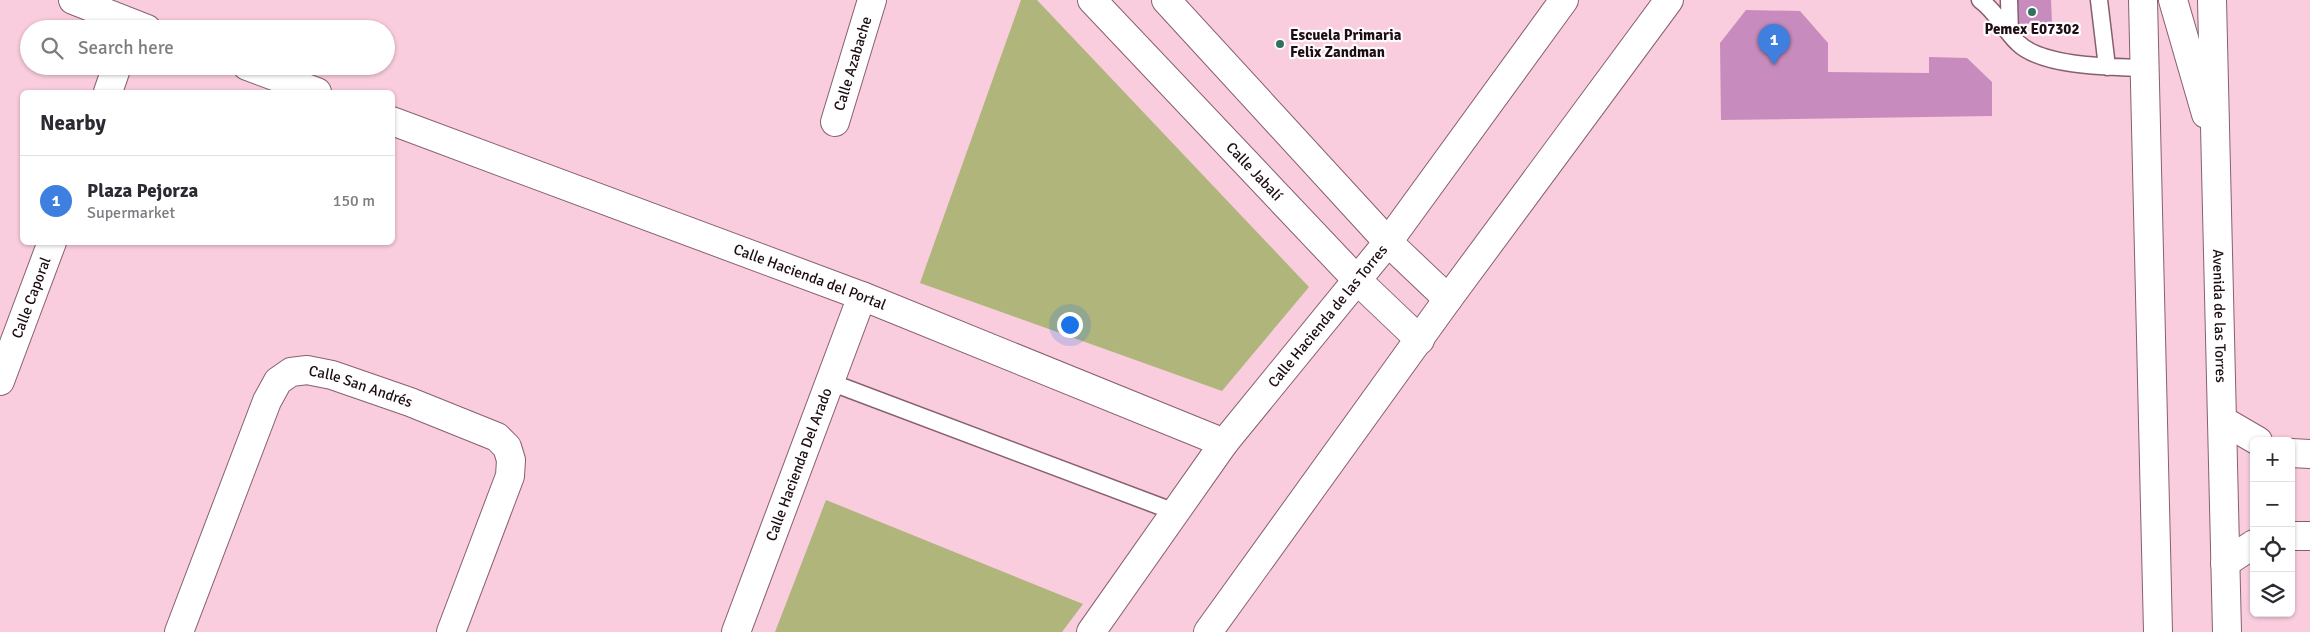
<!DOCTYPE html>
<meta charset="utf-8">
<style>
:root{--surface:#fff;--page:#f2f2f3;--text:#2b2b33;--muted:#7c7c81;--line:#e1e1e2;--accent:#ea580c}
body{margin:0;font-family:Signika,sans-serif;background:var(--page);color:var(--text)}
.controls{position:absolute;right:15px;bottom:15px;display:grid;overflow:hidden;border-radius:8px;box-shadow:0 1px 4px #0004}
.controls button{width:45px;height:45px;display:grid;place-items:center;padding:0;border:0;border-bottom:1px solid var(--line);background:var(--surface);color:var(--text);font:25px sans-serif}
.you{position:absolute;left:1069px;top:324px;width:18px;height:18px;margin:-12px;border:4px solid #fff;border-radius:50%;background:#1a73e8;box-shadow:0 0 0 8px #1a73e833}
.badge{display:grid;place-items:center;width:32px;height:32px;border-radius:50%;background:var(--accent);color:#fff;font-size:16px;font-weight:700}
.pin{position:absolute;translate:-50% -41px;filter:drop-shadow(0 1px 2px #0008)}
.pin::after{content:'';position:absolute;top:26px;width:18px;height:15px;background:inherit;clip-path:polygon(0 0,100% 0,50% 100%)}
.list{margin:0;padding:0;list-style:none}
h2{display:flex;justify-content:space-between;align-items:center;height:65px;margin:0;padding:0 20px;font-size:21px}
h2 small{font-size:16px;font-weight:400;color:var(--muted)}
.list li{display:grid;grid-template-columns:32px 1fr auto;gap:15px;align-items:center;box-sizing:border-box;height:90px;padding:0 20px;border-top:1px solid var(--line)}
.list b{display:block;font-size:19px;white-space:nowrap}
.list p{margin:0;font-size:16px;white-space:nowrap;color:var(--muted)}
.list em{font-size:16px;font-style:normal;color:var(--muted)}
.icon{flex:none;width:28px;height:28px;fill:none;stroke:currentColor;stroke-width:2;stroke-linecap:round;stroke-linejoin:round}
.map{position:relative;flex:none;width:2310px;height:632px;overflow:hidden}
.search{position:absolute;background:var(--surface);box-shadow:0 1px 4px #0004;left:20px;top:20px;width:375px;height:55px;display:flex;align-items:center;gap:12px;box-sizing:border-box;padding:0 18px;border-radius:28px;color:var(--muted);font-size:19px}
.panel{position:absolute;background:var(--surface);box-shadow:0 1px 4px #0004;left:20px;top:90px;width:375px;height:155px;border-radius:8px}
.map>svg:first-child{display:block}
.green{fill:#b0b57b}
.building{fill:#c78cbd}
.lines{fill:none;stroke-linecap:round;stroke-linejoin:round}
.service-casing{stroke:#876070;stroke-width:19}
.minor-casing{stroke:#876070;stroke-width:30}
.tertiary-casing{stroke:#876070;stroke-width:30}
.primary-casing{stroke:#876070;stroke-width:30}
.trunk-casing{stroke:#876070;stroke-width:30}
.service{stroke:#fff;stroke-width:16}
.minor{stroke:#fff;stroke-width:28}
.tertiary{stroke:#fff;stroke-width:28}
.primary{stroke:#fff;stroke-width:28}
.trunk{stroke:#fff;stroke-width:28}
.poi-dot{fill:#317160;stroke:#fffafc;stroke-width:2}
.labels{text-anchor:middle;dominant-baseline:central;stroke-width:4.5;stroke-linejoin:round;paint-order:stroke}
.poi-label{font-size:15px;font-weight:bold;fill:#1d0e14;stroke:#fffafc}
.street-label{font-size:15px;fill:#1d0e14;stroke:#fffafc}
</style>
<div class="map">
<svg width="2310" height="632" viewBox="0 0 2310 632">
<rect width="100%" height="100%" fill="#f9ccde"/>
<path class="green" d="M 1021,0 L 1037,0 L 1309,287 L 1222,391 L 920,283 Z
M 826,500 L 1083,604 L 1062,632 L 775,632 Z"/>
<path class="building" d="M 2012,0 L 2051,0 L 2052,23 L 2012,24 Z
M 1746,10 L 1800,11 L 1828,43 L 1828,72 L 1929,73 L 1929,57 L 1967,58 L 1992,82 L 1992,116 L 1721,120 L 1720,43 Z"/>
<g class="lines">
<defs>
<path id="service" d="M 1980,0 C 1997,12 2004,30 2018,43 C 2042,67 2112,67 2145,68
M 2009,0 L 2010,34
M 2099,0 L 2107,67
M 830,382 L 1175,512"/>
<g id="minor">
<path d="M 73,0 L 147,29"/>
<path d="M 247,66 L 317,92"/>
<path d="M 108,92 L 117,66"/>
<path id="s1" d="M 392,121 L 862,296 L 1224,443"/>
<path id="s2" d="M 835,122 L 872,0"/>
<path id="s3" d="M 0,381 L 52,242"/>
<path id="s4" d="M 179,632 L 267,401 L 278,381 L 291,372 L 307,370 L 332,375 L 410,402 L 497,437 L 507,447 L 511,460 L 510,476 L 451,632"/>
<path id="s5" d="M 736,632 L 862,296"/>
</g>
<g id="tertiary">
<path id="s6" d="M 1092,0 L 1357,280 L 1420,340"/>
<path d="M 1166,0 L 1388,242 L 1448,299"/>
<path id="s7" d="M 1091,632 L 1224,443 L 1388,242 L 1564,0"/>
<path d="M 1208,632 L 1448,299 L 1669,0"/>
</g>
<path id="primary" d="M 2143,0 L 2158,632"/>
<g id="trunk">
<path d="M 2173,0 L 2206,114"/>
<path id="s8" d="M 2212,0 L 2227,632"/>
<path d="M 2222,420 L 2258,441"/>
<path d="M 2291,453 L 2310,454"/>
<path d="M 2291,536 L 2310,536"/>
<path d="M 2225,563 L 2254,544"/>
</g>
</defs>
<use href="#service" class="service-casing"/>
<use href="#minor" class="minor-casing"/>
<use href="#tertiary" class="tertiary-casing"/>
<use href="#primary" class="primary-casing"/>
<use href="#trunk" class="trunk-casing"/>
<use href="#service" class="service"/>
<use href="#minor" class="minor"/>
<use href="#tertiary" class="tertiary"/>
<use href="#primary" class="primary"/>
<use href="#trunk" class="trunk"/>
</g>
<g class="poi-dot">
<circle cx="2032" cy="12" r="5"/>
<circle cx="1280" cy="44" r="5"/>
</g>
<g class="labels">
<g class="poi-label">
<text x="2032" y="29">Pemex E07302</text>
<text x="1290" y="35" text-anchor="start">Escuela Primaria<tspan x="1290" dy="17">Felix Zandman</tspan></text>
</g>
<g class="street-label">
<text stroke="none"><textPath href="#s2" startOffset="61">Calle Azabache</textPath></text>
<text stroke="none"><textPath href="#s6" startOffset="236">Calle Jabalí</textPath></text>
<text stroke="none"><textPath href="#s1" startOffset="446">Calle Hacienda del Portal</textPath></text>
<text stroke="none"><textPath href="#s3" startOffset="89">Calle Caporal</textPath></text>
<text stroke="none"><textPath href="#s7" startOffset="395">Calle Hacienda de las Torres</textPath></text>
<text stroke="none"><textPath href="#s8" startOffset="316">Avenida de las Torres</textPath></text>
<text stroke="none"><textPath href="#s4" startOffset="358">Calle San Andrés</textPath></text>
<text stroke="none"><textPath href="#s5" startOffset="179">Calle Hacienda Del Arado</textPath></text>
</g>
</g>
</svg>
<div class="controls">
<button>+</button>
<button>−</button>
<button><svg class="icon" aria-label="locate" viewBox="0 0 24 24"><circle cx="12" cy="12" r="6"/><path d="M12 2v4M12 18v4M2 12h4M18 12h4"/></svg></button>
<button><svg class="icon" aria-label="layers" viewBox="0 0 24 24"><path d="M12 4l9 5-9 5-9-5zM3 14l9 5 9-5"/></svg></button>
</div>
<div class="you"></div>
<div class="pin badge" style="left:1774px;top:65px;background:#3f7fe0">1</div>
<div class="search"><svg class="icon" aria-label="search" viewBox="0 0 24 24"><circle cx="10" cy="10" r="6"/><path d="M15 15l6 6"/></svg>Search here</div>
<section class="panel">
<h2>Nearby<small></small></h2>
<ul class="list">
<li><span class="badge" style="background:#3f7fe0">1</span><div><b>Plaza Pejorza</b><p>Supermarket</p></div><em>150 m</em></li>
</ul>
</section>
</div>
